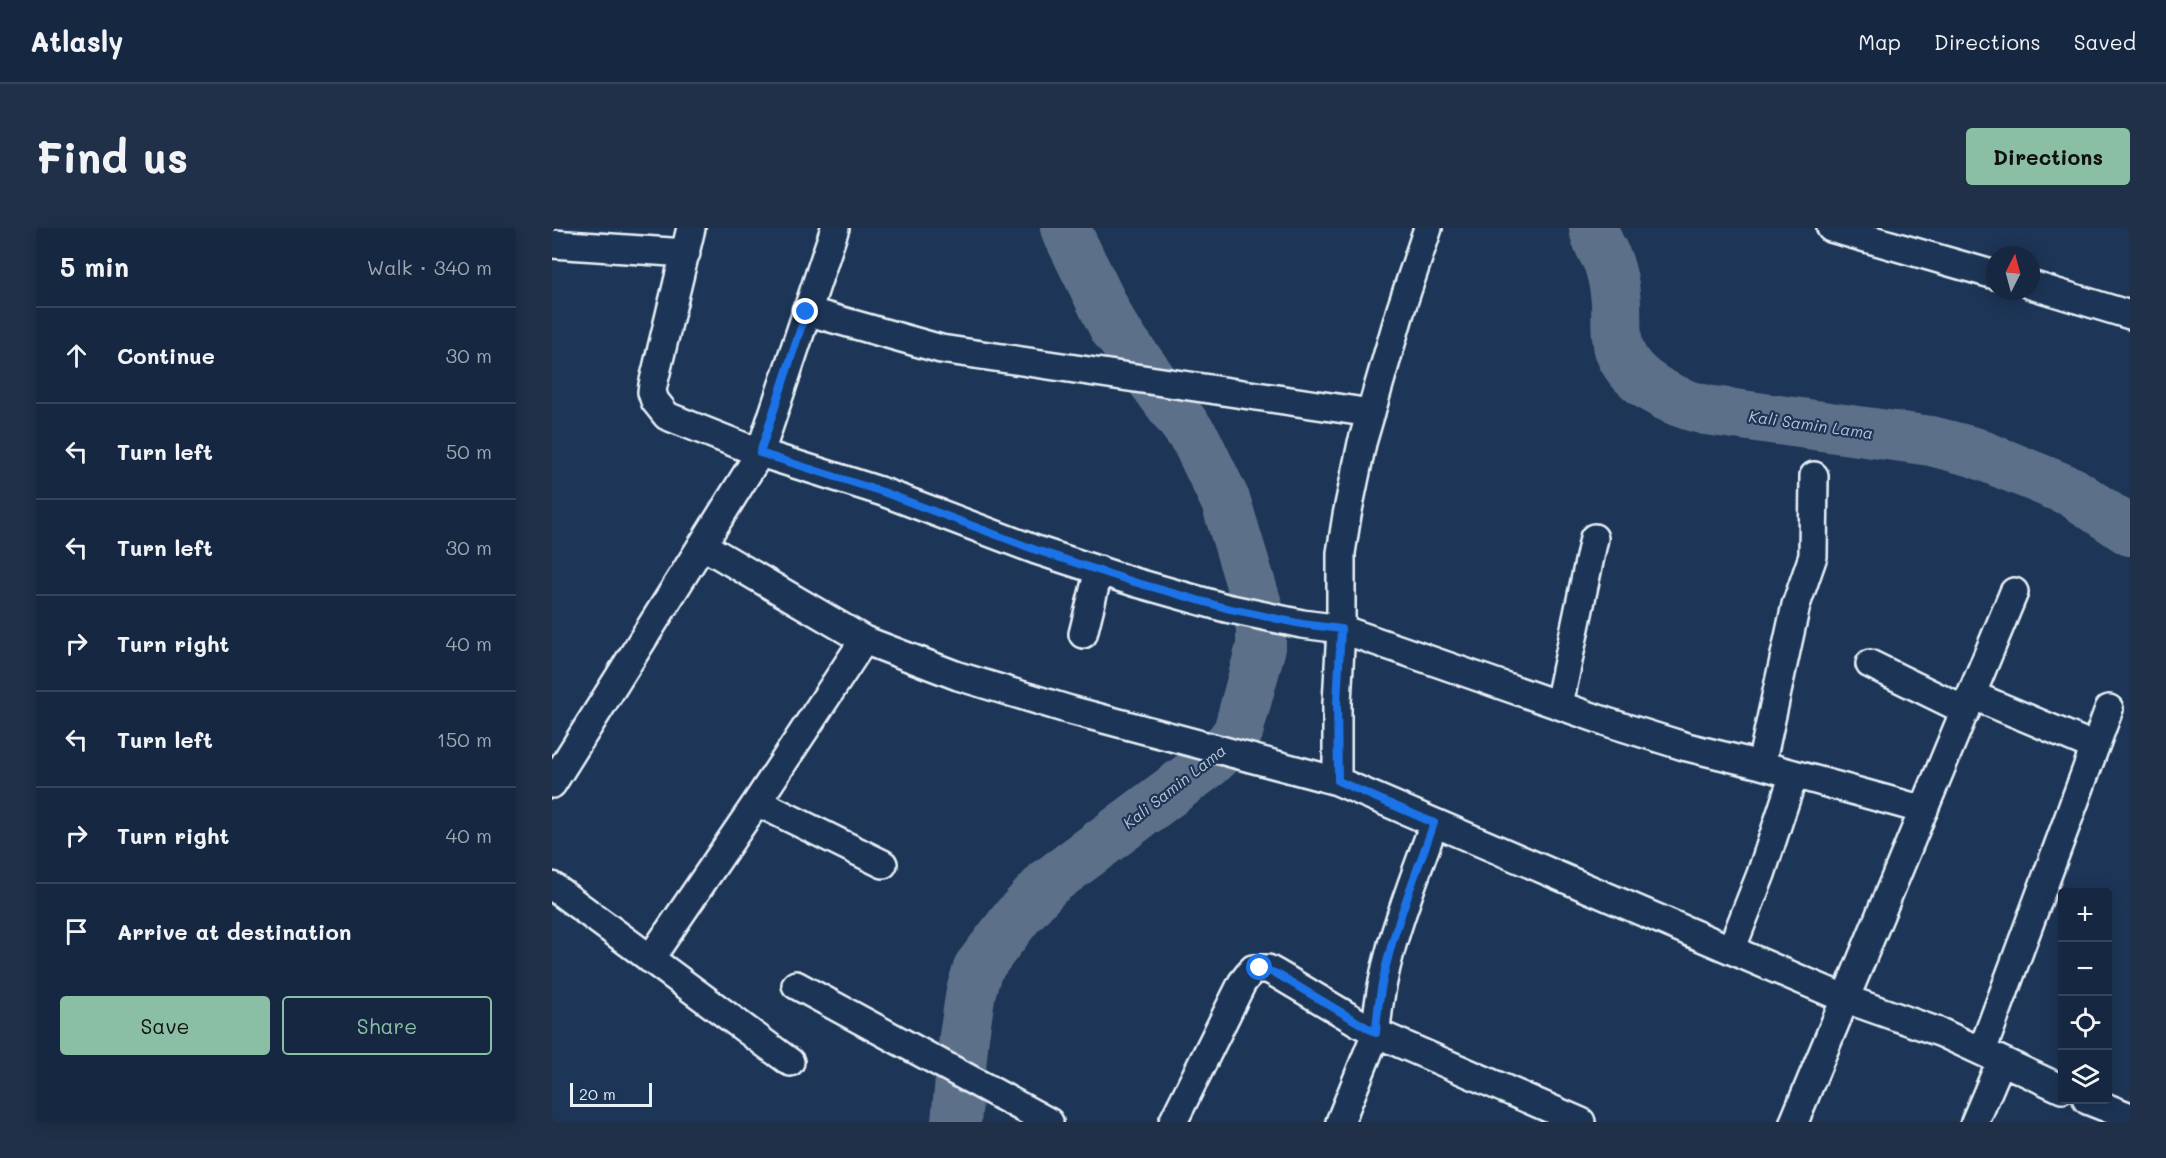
<!DOCTYPE html>
<meta charset="utf-8">
<style>
:root{--surface:#162841;--page:#1f3048;--text:#f1f3f6;--muted:#9ea6b1;--line:#35445a;--accent:#8abfa5}
body{margin:0;font-family:Mali,sans-serif;background:var(--page);color:var(--text)}
.controls{position:absolute;right:18px;bottom:18px;display:grid;overflow:hidden;border-radius:6px;box-shadow:0 3px 15px #0003}
.controls button{width:54px;height:54px;display:grid;place-items:center;padding:0;border:0;border-bottom:2px solid var(--line);background:var(--surface);color:var(--text);font:30px sans-serif}
.compass{position:absolute;left:1434px;top:18px;width:54px;height:54px;border-radius:50%;background:var(--surface);box-shadow:0 3px 15px #0003;rotate:6deg}
.scale{position:absolute;left:18px;bottom:15px;width:82px;box-sizing:border-box;padding-left:6px;border:3px solid #e8f1f8;border-top:0;font-size:16px;line-height:21px;white-space:nowrap;color:#e8f1f8;-webkit-text-stroke:4px #1d3557;paint-order:stroke}
.stop{position:absolute;width:18px;height:18px;margin:-14px;border:4px solid #1a73e8;border-radius:50%;background:#fff}
.stop.end{background:#1a73e8;border-color:#fff;box-shadow:0 2px 6px #0008}
.list{margin:0;padding:0;list-style:none}
h2{display:flex;justify-content:space-between;align-items:center;height:78px;margin:0;padding:0 24px;font-size:26px}
h2 small{font-size:20px;font-weight:400;color:var(--muted)}
.list li{display:grid;grid-template-columns:39px 1fr auto;gap:18px;align-items:center;box-sizing:border-box;height:96px;padding:0 24px;border-top:2px solid var(--line)}
.list b{display:block;font-size:22px;white-space:nowrap}
.list em{font-size:20px;font-style:normal;color:var(--muted)}
.actions{display:flex;gap:12px;padding:18px 24px}
.actions a{flex:1;padding:14px 0;border:2px solid var(--accent);border-radius:6px;text-align:center;font-size:21px;color:var(--accent)}
.actions .main{background:var(--accent);color:#111}
.icon{flex:none;width:33px;height:33px;fill:none;stroke:currentColor;stroke-width:2;stroke-linecap:round;stroke-linejoin:round}
.map{position:relative;flex:none;width:1578px;height:894px;overflow:hidden;border-radius:6px}
header{display:flex;align-items:center;gap:36px;box-sizing:border-box;height:84px;padding:0 30px;background:var(--surface);border-bottom:2px solid var(--line)}
header strong{font-size:28px}
nav{display:flex;gap:33px;margin-inline-start:auto;font-size:21px}
.intro{display:flex;align-items:center;justify-content:space-between;box-sizing:border-box;height:144px;padding:0 36px}
h1{margin:0;font-size:42px}
.button{padding:15px 27px;border-radius:6px;background:var(--accent);color:#111;font-size:21px;font-weight:700}
main{display:flex;gap:36px;padding:0 36px}
aside{flex:1;background:var(--surface);border-radius:6px;box-shadow:0 3px 15px #0003}
.map>svg:first-child{display:block}
.lines{fill:none;stroke-linecap:round;stroke-linejoin:round}
.river{stroke:#5d7089;stroke-width:50}
.minor-casing{stroke:#e8f1f8;stroke-width:32}
.minor{stroke:#1d3557;stroke-width:27}
.route{stroke:#1a73e8;stroke-width:8}
.labels{text-anchor:middle;dominant-baseline:central;stroke-width:4.5;stroke-linejoin:round;paint-order:stroke}
.water-label{font-size:16px;font-style:italic;fill:#b7c4d1;stroke:#1d3557}
</style>
<header>
<strong>Atlasly</strong>
<nav><a>Map</a><a>Directions</a><a>Saved</a></nav>
</header>
<div class="intro"><h1>Find us</h1><a class="button">Directions</a></div>
<main>
<aside>
<h2>5 min<small>Walk · 340 m</small></h2>
<ul class="list">
<li><svg class="icon" aria-label="ahead" viewBox="0 0 24 24"><path d="M12 20V5M6 11l6-6 6 6"/></svg><div><b>Continue</b></div><em>30 m</em></li>
<li><svg class="icon" aria-label="left" viewBox="0 0 24 24"><path d="M17 20v-9H6M10 6l-5 5 5 5"/></svg><div><b>Turn left</b></div><em>50 m</em></li>
<li><svg class="icon" aria-label="left" viewBox="0 0 24 24"><path d="M17 20v-9H6M10 6l-5 5 5 5"/></svg><div><b>Turn left</b></div><em>30 m</em></li>
<li><svg class="icon" aria-label="right" viewBox="0 0 24 24"><path d="M7 20v-9h11M14 6l5 5-5 5"/></svg><div><b>Turn right</b></div><em>40 m</em></li>
<li><svg class="icon" aria-label="left" viewBox="0 0 24 24"><path d="M17 20v-9H6M10 6l-5 5 5 5"/></svg><div><b>Turn left</b></div><em>150 m</em></li>
<li><svg class="icon" aria-label="right" viewBox="0 0 24 24"><path d="M7 20v-9h11M14 6l5 5-5 5"/></svg><div><b>Turn right</b></div><em>40 m</em></li>
<li><svg class="icon" aria-label="arrive" viewBox="0 0 24 24"><path d="M6 21V4h12l-3 4 3 4H6"/></svg><div><b>Arrive at destination</b></div></li>
</ul>
<div class="actions"><a class="main">Save</a><a>Share</a></div>
</aside>
<div class="map">
<svg width="1578" height="894" viewBox="0 0 1578 894">
<rect width="100%" height="100%" fill="#1d3557"/>
<filter id="ink" filterUnits="userSpaceOnUse"><feTurbulence type="fractalNoise" baseFrequency=".0167" numOctaves="2"/><feDisplacementMap in="SourceGraphic" scale="12" xChannelSelector="R" yChannelSelector="G"/><feConvolveMatrix kernelMatrix="1 2 1 2 8 2 1 2 1" color-interpolation-filters="sRGB"/></filter>
<g filter="url(#ink)">
<g class="lines">
<path class="river" d="M 1042,0 C 1044,14 1051,22 1056,34 C 1059,43 1062,55 1063,65 C 1066,83 1062,103 1067,121 C 1077,154 1122,175 1154,182 L 1379,213 L 1422,224 L 1520,264 L 1578,303
M 404,894 L 412,808 L 419,763 L 426,740 L 465,689 L 496,655 L 657,535 L 678,515 L 686,504 L 709,419 L 709,402 L 706,380 L 674,274 L 644,212 L 562,100 L 513,0"/>
<defs>
<path id="minor" d="M 139,0 L 101,157 L 100,164 L 103,173 L 115,188 L 208,225 L 331,264 L 484,322 L 582,354 L 674,380 L 750,396 L 789,401 L 1058,495 L 1135,519 L 1209,537 L 1372,582
M 1279,0 L 1443,47
M 0,16 L 134,25
M 1479,57 L 1578,87
M 254,83 L 389,121 L 819,185
M 150,317 L 312,412 L 406,448 L 518,482 L 785,553 L 1294,771 L 1390,805 L 1510,861
M 531,406 L 547,342
M 1318,436 L 1414,483
M 1420,467 L 1543,519
M 1007,476 L 1042,310
M 1209,537 L 1244,377 L 1261,328 L 1262,248
M 785,553 L 785,475 L 789,401 L 789,325 L 795,287 L 810,215 L 849,81 L 876,0
M 0,556 L 208,225 L 283,0
M 205,574 L 331,636
M 882,595 C 858,664 828,732 824,805 L 1029,894
M 0,658 L 238,834
M 1179,722 L 1209,646 L 1242,546
M 98,731 L 205,574 L 312,412
M 244,757 L 497,894
M 1430,823 L 1557,481
M 1535,872 L 1578,889
M 621,894 L 690,755 L 701,741 L 716,741 L 725,746 L 824,805 L 788,894
M 1242,894 L 1462,364
M 1423,894 L 1449,833"/>
</defs>
<use href="#minor" class="minor-casing"/>
<use href="#minor" class="minor"/>
</g>
</g>
<g class="lines" filter="url(#ink)">
<path class="route" d="M 254,84 L 208,225 L 331,264 L 484,322 L 582,354 L 674,380 L 750,396 L 789,401 L 785,475 L 786,553 L 882,595 C 858,664 827,732 824,805 L 725,746 L 708,740"/>
</g>
<g class="labels">
<g class="water-label">
<text transform="translate(1259 196) rotate(8)">Kali Samin Lama</text>
<text transform="translate(622 558) rotate(-38)">Kali Samin Lama</text>
</g>
</g>
</svg>
<div class="controls">
<button>+</button>
<button>−</button>
<button><svg class="icon" aria-label="locate" viewBox="0 0 24 24"><circle cx="12" cy="12" r="6"/><path d="M12 2v4M12 18v4M2 12h4M18 12h4"/></svg></button>
<button><svg class="icon" aria-label="layers" viewBox="0 0 24 24"><path d="M12 4l9 5-9 5-9-5zM3 14l9 5 9-5"/></svg></button>
</div>
<svg class="compass" viewBox="-18 -18 36 36"><path d="M0-13l5 13h-10z" fill="#e53935"/><path d="M0 13l5-13h-10z" fill="#9ea6b1"/></svg>
<div class="scale">20 m</div>
<div class="stop" style="left:708px;top:740px"></div>
<div class="stop end" style="left:254px;top:84px"></div>
</div>
</main>
